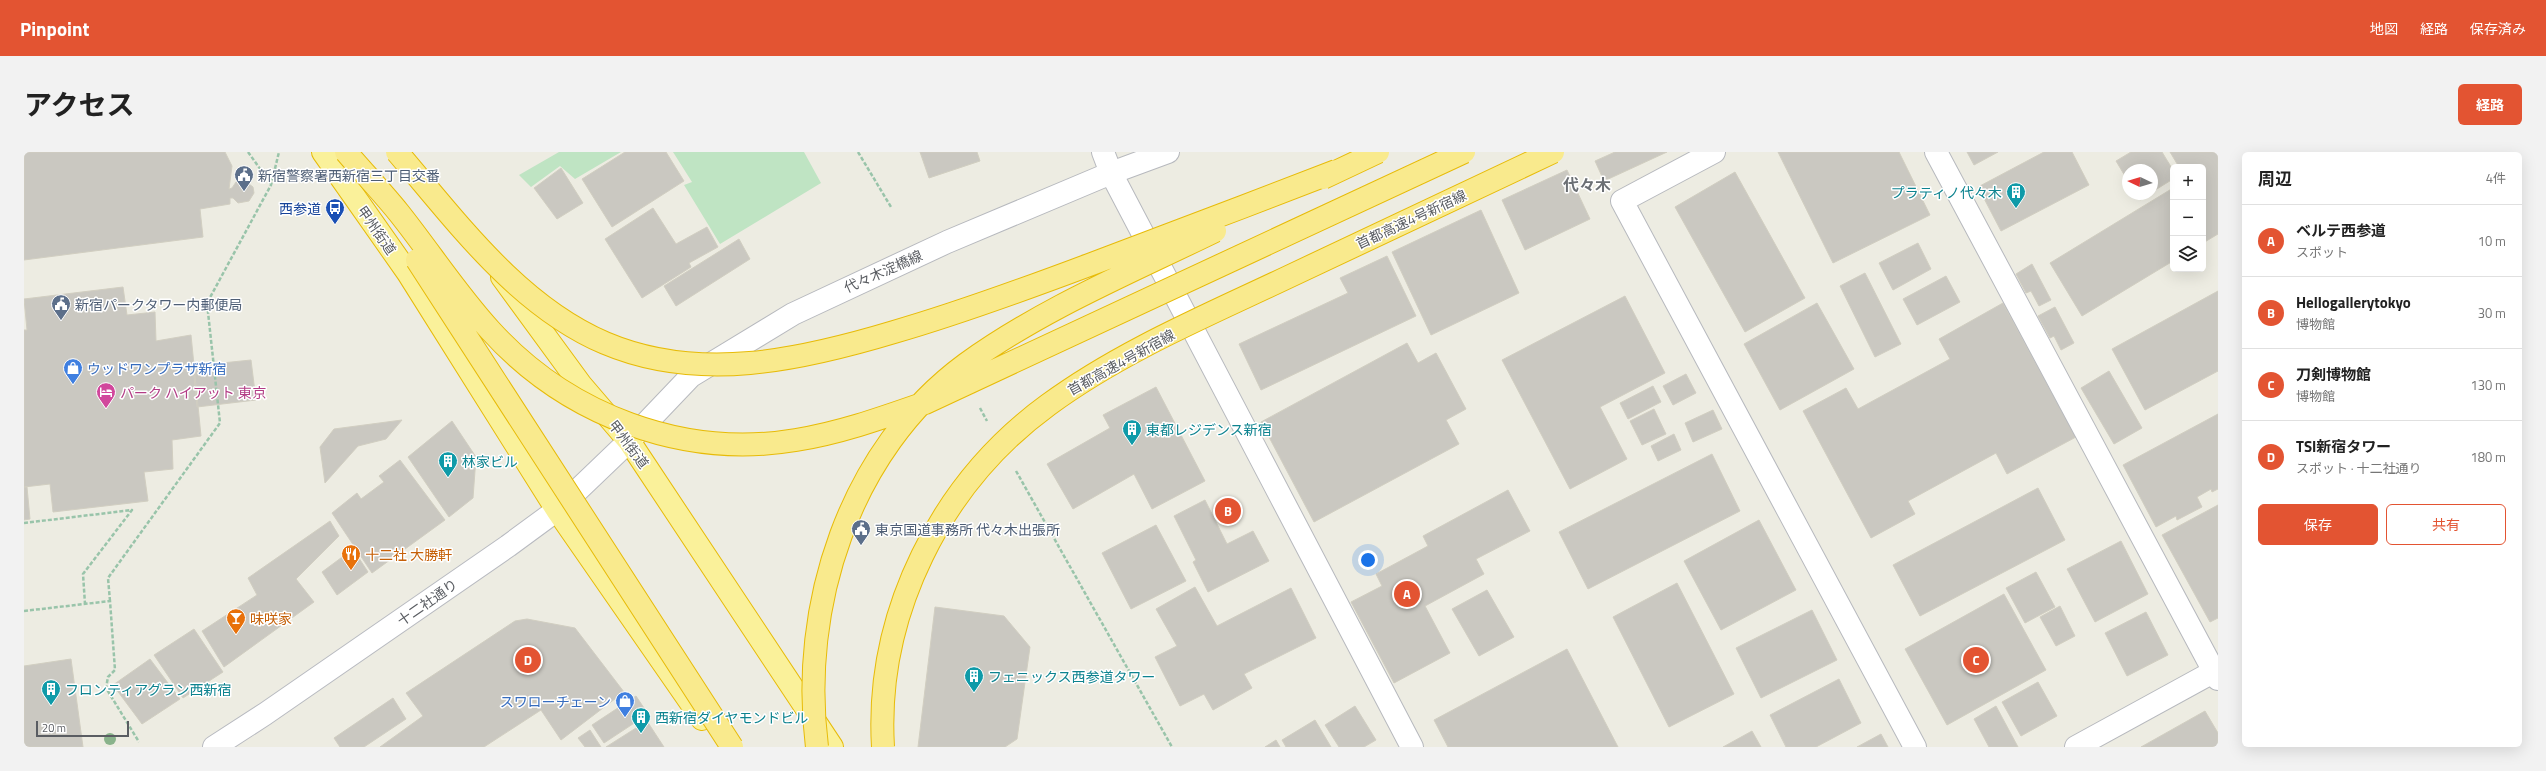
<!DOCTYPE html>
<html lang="ja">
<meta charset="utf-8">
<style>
:root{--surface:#fff;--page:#f2f2f2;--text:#222;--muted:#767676;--line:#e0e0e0;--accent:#e35432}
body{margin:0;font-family:"Titillium Web","Noto Sans JP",sans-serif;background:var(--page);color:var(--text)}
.controls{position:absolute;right:12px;top:12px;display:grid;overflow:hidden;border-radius:6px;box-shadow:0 4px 16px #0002}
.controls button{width:36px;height:36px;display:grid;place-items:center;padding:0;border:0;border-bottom:1px solid var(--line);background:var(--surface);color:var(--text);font:20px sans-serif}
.compass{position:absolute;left:2098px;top:12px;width:36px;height:36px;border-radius:50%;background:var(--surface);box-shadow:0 4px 16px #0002;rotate:274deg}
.scale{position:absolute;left:12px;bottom:10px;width:93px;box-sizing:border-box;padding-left:4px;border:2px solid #5a5d62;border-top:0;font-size:11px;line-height:14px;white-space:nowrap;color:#5a5d62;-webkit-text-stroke:3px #fff;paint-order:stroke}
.you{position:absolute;left:1344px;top:408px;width:14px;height:14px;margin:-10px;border:3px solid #fff;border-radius:50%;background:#1a73e8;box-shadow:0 0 0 6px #1a73e833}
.badge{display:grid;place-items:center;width:26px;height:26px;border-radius:50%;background:var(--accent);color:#fff;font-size:13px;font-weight:700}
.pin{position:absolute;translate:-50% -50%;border:2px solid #fff;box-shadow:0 1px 4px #0006}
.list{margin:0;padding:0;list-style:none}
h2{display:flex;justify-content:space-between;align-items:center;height:52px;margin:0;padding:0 16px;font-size:17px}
h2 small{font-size:13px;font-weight:400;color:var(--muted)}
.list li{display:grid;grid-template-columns:26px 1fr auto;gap:12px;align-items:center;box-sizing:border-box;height:72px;padding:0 16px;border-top:1px solid var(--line)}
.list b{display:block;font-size:15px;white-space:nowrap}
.list p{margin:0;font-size:13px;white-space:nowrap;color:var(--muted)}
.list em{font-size:13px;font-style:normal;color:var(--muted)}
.actions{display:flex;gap:8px;padding:12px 16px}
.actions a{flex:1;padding:9px 0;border:1px solid var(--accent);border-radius:6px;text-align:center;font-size:14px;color:var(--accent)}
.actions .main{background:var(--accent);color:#fff}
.icon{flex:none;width:22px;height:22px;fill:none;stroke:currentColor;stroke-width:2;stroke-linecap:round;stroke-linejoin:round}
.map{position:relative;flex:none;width:2194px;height:595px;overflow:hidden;border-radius:6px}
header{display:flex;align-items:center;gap:24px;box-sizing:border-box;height:56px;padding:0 20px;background:var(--accent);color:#fff}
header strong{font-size:19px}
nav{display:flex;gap:22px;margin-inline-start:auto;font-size:14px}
.intro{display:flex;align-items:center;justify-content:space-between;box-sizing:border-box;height:96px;padding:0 24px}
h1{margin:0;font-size:28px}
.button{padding:10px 18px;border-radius:6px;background:var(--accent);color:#fff;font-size:14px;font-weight:700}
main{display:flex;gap:24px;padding:0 24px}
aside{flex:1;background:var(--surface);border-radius:6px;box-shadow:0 4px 16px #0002}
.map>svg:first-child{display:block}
.green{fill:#bfe4c3}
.building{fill:#cac8c1;stroke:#d1cec1}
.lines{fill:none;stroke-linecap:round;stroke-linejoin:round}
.minor-casing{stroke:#b7b9be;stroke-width:24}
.tertiary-casing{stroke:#b7b9be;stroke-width:24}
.secondary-casing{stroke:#b8bac0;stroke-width:24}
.trunk-casing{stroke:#e7bb08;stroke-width:24}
.path{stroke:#99c4aa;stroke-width:2.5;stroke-dasharray:4 2;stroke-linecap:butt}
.minor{stroke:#fff;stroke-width:22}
.tertiary{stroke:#fff;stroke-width:22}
.secondary{stroke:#fff;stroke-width:22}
.trunk{stroke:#faf19a;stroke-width:22}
.motorway-bridge-casing{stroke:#e7bb08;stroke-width:24;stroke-linecap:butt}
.motorway-bridge{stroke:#f9ea8d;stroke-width:22}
.tree{fill:#89b38b}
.labels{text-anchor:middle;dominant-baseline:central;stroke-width:3;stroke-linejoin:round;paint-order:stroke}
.service-label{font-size:14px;fill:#4e5e75;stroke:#fff;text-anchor:start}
.culture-label{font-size:14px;fill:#0d838f;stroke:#fff;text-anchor:start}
.transit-label{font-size:14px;fill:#164399;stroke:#fff;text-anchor:end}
.street-label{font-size:14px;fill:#5a5d62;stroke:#fff}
.shop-label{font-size:14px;fill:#366cbe;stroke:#fff;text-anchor:start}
.hotel-label{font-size:14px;fill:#b23c85;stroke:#fff;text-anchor:start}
.food-label{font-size:14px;fill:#c56008;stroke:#fff;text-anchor:start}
.quarter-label{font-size:16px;font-weight:bold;fill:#6b6f74;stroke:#fff}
</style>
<header>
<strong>Pinpoint</strong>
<nav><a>地図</a><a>経路</a><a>保存済み</a></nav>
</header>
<div class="intro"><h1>アクセス</h1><a class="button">経路</a></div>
<main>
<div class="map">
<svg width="2194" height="595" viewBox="0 0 2194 595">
<rect width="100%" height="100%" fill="#edece2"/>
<path class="green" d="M 535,0 L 597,0 L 551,27 L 536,14 L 507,35 L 495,23 Z
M 649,0 L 780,0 L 797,31 L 696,92 L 660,33 L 668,30 Z"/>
<path class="building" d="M 0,0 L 201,0 L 208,14 L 205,37 L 208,36 L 212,30 L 221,29 L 229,35 L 230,41 L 225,49 L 214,51 L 209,46 L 206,46 L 206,52 L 176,57 L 179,85 L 0,108 Z
M 601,0 L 642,0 L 660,29 L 588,75 L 558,27 Z
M 896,0 L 953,0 L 956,9 L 905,26 Z
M 1591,0 L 1643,0 L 1580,29 L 1571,9 Z
M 1754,0 L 1875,0 L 1906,63 L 1809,111 Z
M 1943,0 L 1974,0 L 1950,13 Z
M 2020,0 L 2048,0 L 2065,33 L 1977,79 L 1954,35 Z
M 2107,0 L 2138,0 L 2149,18 L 2149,27 L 2128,40 L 2128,18 L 2104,18 L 2104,29 L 2092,9 Z
M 2146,0 L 2194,0 L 2194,82 L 2179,91 L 2179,15 L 2155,15 Z
M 537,16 L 559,51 L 533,67 L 510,36 Z
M 1543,18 L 1566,67 L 1501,98 L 1478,48 Z
M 1711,20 L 1781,146 L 1721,180 L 1651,55 Z
M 2149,36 L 2149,109 L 2058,164 L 2026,111 Z
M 2112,42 L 2125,42 L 2116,48 Z
M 629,56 L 652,92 L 683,75 L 694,95 L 665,111 L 667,115 L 618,146 L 581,87 Z
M 1457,58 L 1495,141 L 1407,183 L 1368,100 Z
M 715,87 L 726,107 L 652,154 L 640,134 Z
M 1894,91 L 1907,117 L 1869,138 L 1855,111 Z
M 1363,104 L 1392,164 L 1237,238 L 1215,192 L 1324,141 L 1316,126 Z
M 2008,112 L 2027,148 L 2015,154 L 2007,139 L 2002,141 L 1992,122 Z
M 1841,121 L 1877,192 L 1851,205 L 1816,134 Z
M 1922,124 L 1936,150 L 1893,173 L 1879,147 Z
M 99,135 L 103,163 L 131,160 L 132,189 L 167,183 L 177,284 L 148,288 L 149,317 L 120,320 L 124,349 L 29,360 L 26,332 L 0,335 L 0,178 L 3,178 L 0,147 Z
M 2194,139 L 2194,219 L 2121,258 L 2088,197 Z
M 1601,144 L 1641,221 L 1576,255 L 1603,307 L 1546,337 L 1478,208 Z
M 1793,151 L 1830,217 L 1756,258 L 1720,192 Z
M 1979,151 L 2052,285 L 1983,322 L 1972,301 L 1884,349 L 1891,362 L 1847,386 L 1779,259 L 1822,236 L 1834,257 L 1926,207 L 1915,187 Z
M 2031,155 L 2050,191 L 2037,198 L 2030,184 L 2026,186 L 2014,164 Z
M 1383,191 L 1394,211 L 1412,201 L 1442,257 L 1422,268 L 1435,292 L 1290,370 L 1237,270 Z
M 227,208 L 232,248 L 173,255 L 169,214 Z
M 2085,219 L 2118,276 L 2090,292 L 2057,236 Z
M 1662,222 L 1672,241 L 1649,253 L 1639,234 Z
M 1629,234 L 1637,250 L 1604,267 L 1596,251 Z
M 1132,235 L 1181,329 L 1128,357 L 1110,322 L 1049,357 L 1023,312 L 1086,276 L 1079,263 Z
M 1630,257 L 1642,282 L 1618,293 L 1606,269 Z
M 1689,258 L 1698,277 L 1669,290 L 1661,271 Z
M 2194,262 L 2194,337 L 2188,340 L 2187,337 L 2173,345 L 2178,355 L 2153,368 L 2152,364 L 2132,375 L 2099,313 Z
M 378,268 L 362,287 L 334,294 L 301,331 L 296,295 L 310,277 Z
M 428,269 L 452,305 L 449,346 L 425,365 L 384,305 Z
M 1650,282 L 1657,298 L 1634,309 L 1627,294 Z
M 1688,302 L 1716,359 L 1564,437 L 1535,380 Z
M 376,308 L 421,368 L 348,421 L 308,361 L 333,341 L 337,347 L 360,330 L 355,324 Z
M 0,335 L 3,335 L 6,367 L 0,368 Z
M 2014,336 L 2041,388 L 1896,464 L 1869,413 Z
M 1484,338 L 1506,379 L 1452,407 L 1460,422 L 1401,454 L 1426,501 L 1370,531 L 1327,450 L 1358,434 L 1352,422 L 1404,394 L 1399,384 Z
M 1181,348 L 1203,392 L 1229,379 L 1245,409 L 1184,440 L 1169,410 L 1172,408 L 1150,364 Z
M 2194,353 L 2194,466 L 2186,470 L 2138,383 Z
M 1735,368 L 1772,438 L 1697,478 L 1660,409 Z
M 306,369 L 315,384 L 272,427 L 290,450 L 200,515 L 178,479 L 233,443 L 224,426 Z
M 1132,373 L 1162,429 L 1107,457 L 1078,401 Z
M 2097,389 L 2124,442 L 2071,470 L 2043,417 Z
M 329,397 L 344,420 L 313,443 L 298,420 Z
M 2012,420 L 2031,455 L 2001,471 L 1982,436 Z
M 1653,431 L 1710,542 L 1645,575 L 1589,465 Z
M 1171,435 L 1193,474 L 1267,436 L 1292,486 L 1220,522 L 1228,536 L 1189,558 L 1180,542 L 1156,554 L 1131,505 L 1153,494 L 1132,457 Z
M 1463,438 L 1490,485 L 1455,504 L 1428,457 Z
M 1980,442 L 2022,518 L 1923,573 L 1881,497 Z
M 2036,454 L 2051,484 L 2032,494 L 2016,465 Z
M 911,455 L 980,464 L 1006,495 L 993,587 L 981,595 L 894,595 Z
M 1788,458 L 1813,508 L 1737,546 L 1712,496 Z
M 2122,460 L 2144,503 L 2103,524 L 2081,481 Z
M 503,467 L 551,476 L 600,540 L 537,588 L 517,558 L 460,595 L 356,595 L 399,564 L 382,541 L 491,469 Z
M 170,477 L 199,520 L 159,546 L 130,503 Z
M 1543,497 L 1594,595 L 1424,595 L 1410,568 Z
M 47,507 L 59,595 L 0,595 L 0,514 Z
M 126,507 L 156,547 L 118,572 L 89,533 Z
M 1815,527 L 1837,571 L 1792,595 L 1762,595 L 1746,563 Z
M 2014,530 L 2033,564 L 1997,584 L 1978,550 Z
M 612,544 L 624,562 L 580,591 L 568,573 Z
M 369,546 L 382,567 L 340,595 L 316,595 L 310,586 Z
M 1331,554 L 1352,588 L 1340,595 L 1315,595 L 1301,573 Z
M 1972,554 L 1994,595 L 1965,595 L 1950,567 Z
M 2181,559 L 2194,581 L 2194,595 L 2117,595 Z
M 1291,568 L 1307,595 L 1262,595 L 1258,588 Z
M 623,569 L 640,595 L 582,595 Z
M 566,578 L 577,595 L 561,595 L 554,586 Z
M 1728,579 L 1737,595 L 1699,595 Z
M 1857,582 L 1864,595 L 1833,595 Z
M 1252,588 L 1256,595 L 1241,595 Z"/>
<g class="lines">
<defs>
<path id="minor" d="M 1079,0 L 1087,21 L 1388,595
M 1690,0 L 1598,49 L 1891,595
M 1912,0 L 2194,527
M 2052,595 L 2189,520"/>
<path id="tertiary" d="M 606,288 L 667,224 L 769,162 L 923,90 L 1087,21 L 1144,0"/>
<path id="secondary" d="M 190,595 L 241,562 L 484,394 L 533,358 L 605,289"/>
<path id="trunk" d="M 299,0 L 384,121 L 533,358 L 678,567
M 478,125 L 557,233 L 605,289 L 808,595"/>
</defs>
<use href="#minor" class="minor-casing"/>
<use href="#tertiary" class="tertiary-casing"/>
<use href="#secondary" class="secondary-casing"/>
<use href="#trunk" class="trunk-casing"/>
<path class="path" d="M 224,0 L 247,32
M 834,0 L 867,55
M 956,256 L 963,269
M 992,319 L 1148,595
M 0,371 L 108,358 L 59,422 L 61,452
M 86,449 L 84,426 L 196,271 L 183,151 L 247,33 L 255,0
M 0,459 L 86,449 L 91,518 L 84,525 L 82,536 L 115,590"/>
<use href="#minor" class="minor"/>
<use href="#tertiary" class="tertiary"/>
<use href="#secondary" class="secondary"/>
<use href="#trunk" class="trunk"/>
<defs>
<path id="motorway-bridge" d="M 322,0 C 339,20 358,40 375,61 C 406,100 433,142 466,178 C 543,263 659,307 772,288 C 816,281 858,266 901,251 L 1440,0
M 373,0 C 433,70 494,154 581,191 C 675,231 777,208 870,180 C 936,161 1001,137 1065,113 C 1147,82 1230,51 1312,19
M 1299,26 L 1354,0
M 393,108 L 708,595
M 793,595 C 775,455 825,298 942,212 C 1018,157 1107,120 1191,79
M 859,595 C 851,462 917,331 1024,253 C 1096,200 1182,164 1262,126 C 1351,84 1440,42 1529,0"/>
</defs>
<use href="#motorway-bridge" class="motorway-bridge-casing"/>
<use href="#motorway-bridge" class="motorway-bridge"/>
</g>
<circle class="tree" cx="86" cy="587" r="6"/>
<defs>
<symbol id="civic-pin" viewBox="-11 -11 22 30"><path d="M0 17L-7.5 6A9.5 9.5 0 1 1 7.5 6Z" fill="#5c6f8a" stroke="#fff"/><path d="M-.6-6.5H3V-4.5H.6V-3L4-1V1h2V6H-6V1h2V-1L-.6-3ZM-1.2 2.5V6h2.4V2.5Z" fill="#fff"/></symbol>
<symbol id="building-pin" viewBox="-11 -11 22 30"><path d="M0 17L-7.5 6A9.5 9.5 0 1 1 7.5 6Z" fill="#0f9aa8" stroke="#fff"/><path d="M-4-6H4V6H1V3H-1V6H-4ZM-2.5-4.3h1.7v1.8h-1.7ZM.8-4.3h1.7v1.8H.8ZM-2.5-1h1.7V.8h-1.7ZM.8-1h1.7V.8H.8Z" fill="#fff"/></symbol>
<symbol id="bus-pin" viewBox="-11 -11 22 30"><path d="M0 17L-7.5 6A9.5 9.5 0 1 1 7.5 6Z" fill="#1a4fb4" stroke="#fff"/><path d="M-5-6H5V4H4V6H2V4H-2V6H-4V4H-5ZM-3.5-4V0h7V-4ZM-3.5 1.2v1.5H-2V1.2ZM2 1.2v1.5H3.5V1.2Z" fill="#fff"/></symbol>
<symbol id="shop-pin" viewBox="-11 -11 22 30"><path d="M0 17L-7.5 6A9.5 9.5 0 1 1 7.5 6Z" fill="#3f7fe0" stroke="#fff"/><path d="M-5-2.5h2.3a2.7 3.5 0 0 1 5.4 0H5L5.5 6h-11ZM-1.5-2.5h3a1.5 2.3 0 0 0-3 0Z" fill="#fff"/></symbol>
<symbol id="hotel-pin" viewBox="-11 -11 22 30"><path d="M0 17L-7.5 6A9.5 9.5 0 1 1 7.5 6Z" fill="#d1479c" stroke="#fff"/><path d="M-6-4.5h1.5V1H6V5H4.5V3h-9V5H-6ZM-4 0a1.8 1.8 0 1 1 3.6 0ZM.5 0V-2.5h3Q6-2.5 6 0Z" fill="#fff"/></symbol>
<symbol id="restaurant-pin" viewBox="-11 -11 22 30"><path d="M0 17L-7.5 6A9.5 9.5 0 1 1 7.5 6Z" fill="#e8710a" stroke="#fff"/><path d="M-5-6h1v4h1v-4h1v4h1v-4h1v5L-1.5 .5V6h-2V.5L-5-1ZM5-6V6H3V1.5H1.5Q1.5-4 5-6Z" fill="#fff"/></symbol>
<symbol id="bar-pin" viewBox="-11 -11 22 30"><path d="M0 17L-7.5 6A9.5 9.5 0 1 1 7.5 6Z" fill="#e8710a" stroke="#fff"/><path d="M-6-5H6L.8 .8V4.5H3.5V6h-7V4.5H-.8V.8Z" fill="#fff"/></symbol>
</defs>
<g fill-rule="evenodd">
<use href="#civic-pin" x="209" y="12" width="22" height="30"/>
<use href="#building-pin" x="1981" y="29" width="22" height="30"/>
<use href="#bus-pin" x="300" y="45" width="22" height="30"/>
<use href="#civic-pin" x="26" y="141" width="22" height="30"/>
<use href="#shop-pin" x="38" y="205" width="22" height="30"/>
<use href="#hotel-pin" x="71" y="229" width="22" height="30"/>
<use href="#building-pin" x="1097" y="266" width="22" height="30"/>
<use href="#building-pin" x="413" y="298" width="22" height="30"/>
<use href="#civic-pin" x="826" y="366" width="22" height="30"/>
<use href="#restaurant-pin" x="316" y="391" width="22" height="30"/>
<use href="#bar-pin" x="201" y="455" width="22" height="30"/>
<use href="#building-pin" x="939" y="513" width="22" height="30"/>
<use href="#building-pin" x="16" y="526" width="22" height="30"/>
<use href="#shop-pin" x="590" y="538" width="22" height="30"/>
<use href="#building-pin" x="606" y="554" width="22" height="30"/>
</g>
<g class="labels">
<g class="service-label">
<text x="234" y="23">新宿警察署西新宿三丁目交番</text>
<text x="51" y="152">新宿パークタワー内郵便局</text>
<text x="851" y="377">東京国道事務所 代々木出張所</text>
</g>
<g class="culture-label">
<text x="1978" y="40" text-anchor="end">プラティノ代々木</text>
<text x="1122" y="277">東都レジデンス新宿</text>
<text x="438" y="309">林家ビル</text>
<text x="964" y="524">フェニックス西参道タワー</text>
<text x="41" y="537">フロンティアグラン西新宿</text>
<text x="631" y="565">西新宿ダイヤモンドビル</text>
</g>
<g class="transit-label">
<text x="297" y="56">西参道</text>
</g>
<g class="street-label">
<text transform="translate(1387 67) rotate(-25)">首都高速4号新宿線</text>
<text transform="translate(353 78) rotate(55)">甲州街道</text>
<text transform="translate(859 119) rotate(-24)">代々木淀橋線</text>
<text transform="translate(1097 210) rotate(-29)">首都高速4号新宿線</text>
<text transform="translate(605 292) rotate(53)">甲州街道</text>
<text transform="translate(403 450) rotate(-35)">十二社通り</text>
</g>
<g class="shop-label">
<text x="63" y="216">ウッドワンプラザ新宿</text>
<text x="587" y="549" text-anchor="end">スワローチェーン</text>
</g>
<g class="hotel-label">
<text x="96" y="240">パーク ハイアット 東京</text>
</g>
<g class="food-label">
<text x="341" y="402">十二社 大勝軒</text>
<text x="226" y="466">味咲家</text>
</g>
<g class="quarter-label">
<text x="1563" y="33">代々木</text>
</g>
</g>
</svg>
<div class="controls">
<button>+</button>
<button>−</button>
<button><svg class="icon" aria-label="layers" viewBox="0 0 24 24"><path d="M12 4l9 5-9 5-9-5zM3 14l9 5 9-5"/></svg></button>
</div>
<svg class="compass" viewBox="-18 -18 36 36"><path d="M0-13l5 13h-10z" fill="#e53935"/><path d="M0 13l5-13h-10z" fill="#767676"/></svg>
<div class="scale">20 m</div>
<div class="you"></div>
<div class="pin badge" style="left:1383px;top:442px">A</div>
<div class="pin badge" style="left:1204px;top:359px">B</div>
<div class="pin badge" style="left:1952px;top:508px">C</div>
<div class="pin badge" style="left:504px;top:508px">D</div>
</div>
<aside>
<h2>周辺<small>4件</small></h2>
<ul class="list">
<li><span class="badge">A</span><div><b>ベルテ西参道</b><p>スポット</p></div><em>10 m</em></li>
<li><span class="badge">B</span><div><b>Hellogallerytokyo</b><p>博物館</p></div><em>30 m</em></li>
<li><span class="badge">C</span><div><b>刀剣博物館</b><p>博物館</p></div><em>130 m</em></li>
<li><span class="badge">D</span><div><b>TSI新宿タワー</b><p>スポット · 十二社通り</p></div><em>180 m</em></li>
</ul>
<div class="actions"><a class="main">保存</a><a>共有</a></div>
</aside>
</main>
